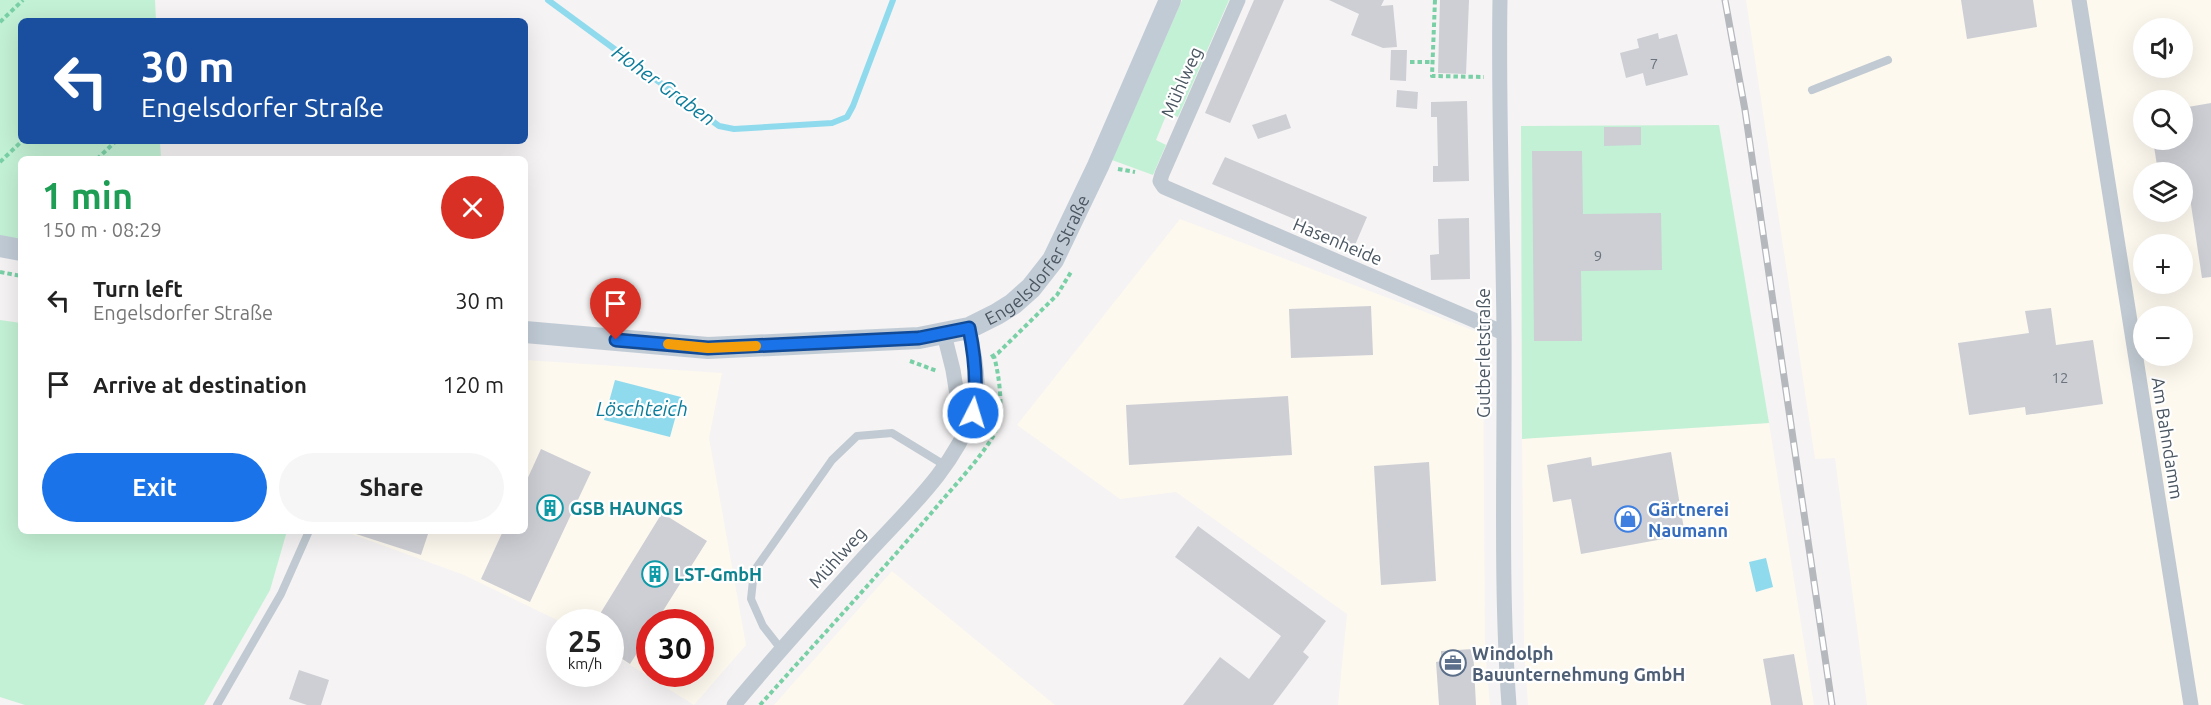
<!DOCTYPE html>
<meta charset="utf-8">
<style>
body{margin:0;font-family:Ubuntu,sans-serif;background:#f6f6f6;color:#222;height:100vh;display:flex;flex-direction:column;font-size:22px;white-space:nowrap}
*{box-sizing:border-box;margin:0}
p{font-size:20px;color:#767676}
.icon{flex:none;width:33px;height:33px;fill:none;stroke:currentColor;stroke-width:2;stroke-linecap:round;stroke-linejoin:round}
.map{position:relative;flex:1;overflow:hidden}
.details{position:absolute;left:18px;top:156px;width:510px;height:378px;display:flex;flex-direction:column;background:#fff;border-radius:9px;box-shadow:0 6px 24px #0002}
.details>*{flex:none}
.hud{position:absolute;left:18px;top:18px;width:510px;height:126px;border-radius:9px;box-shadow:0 6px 24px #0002;background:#1a4fa0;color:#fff;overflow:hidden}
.controls{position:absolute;left:2133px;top:18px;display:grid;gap:12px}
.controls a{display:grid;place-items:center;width:60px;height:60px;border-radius:50%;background:#fff;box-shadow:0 6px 24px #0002;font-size:30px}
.speed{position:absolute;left:546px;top:609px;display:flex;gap:12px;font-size:30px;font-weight:700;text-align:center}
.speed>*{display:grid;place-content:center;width:78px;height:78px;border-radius:50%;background:#fff;box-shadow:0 6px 24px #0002;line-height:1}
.speed small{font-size:15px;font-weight:400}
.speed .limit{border:9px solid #d22;background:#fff;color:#111}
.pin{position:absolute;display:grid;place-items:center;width:51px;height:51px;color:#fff;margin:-62px -26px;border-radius:50% 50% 50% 0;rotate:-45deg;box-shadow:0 0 6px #0007}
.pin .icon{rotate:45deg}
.me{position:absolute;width:66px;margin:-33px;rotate:5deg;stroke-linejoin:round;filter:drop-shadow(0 0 4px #0008)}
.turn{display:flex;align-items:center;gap:21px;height:126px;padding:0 24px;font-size:27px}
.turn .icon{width:78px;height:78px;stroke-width:2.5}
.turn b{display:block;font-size:42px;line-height:51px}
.round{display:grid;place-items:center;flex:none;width:63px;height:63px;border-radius:32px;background:#f6f6f6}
.summary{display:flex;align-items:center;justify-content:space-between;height:102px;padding:0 24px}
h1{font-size:36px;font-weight:700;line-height:45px;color:#1e9e55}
.primary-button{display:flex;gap:12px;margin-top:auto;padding:12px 24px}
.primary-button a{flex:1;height:69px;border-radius:36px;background:#1a73e8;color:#fff;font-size:24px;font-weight:700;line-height:69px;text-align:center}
.primary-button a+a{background:#f6f6f6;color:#222}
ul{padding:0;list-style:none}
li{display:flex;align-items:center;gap:18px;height:84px;padding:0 24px}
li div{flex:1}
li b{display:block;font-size:22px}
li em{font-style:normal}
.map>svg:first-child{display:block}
.commercial{fill:#fdf9ef;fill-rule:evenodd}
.green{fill:#c3f1d5}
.water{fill:#90daee}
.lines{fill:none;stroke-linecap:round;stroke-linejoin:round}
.stream{stroke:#90daee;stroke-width:6}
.building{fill:#cdcfd5}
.path{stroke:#7ad0a6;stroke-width:4;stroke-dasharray:4.5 3;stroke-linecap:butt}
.service{stroke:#c1cad2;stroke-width:8}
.minor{stroke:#c1cad2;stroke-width:15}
.secondary{stroke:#c1cbd6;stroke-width:22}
.rail-casing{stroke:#b5b8bd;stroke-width:7}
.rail{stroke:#fff;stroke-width:4.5;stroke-dasharray:14;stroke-linecap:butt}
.route-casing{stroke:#114b97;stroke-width:15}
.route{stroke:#1a73e8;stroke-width:10}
.slow{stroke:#f59e0b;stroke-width:10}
.labels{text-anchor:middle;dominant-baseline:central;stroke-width:4.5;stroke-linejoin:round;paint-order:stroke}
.number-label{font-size:15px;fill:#6b747e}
.street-label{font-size:18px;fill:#4a5661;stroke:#fff}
.culture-label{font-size:18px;font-weight:bold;fill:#0d838f;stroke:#fff;text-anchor:start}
.shop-label{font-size:18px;font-weight:bold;fill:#366cbe;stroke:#fff;text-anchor:start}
.service-label{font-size:18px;font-weight:bold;fill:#4e5e75;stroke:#fff;text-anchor:start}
.water-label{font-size:20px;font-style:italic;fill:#0c7c9b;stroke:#fff}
</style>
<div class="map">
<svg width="2211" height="705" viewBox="0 0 2211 705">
<rect width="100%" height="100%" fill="#f5f3f3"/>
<!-- commercial -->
<path class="commercial" d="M1746 0H2211V705H1867L1835 458 1815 459ZM2144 28H2182V68H2144ZM2144 100H2182V140H2144ZM2144 172H2182V212H2144ZM2144 244H2182V284H2144ZM2144 316H2182V356H2144Z
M1180 219 1483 334 1485 650 1490 705H1338L1347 614 1176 492 1120 499 1017 425Z
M525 360 722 373 709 438 746 645 694 705 611 653 610 622H561L464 575 343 531H525ZM650 622H700V674H650Z
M1769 423 1814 705H1528L1524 650 1522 439Z
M892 571 1055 705H774Z"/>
<!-- green -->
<path class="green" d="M0 0H155L156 21H21V141H160L161 159H21V240L0 236Z
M1182 0H1229L1178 117 1167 113 1156 140 1166 145 1153 175 1112 160Z
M1719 125 1769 423 1522 439 1521 126Z
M0 320 21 323V531H287L270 590 204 705H25L0 697Z"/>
<!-- water -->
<path class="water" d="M615 380 681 397 670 437 604 420Z
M1766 558 1773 587 1756 592 1749 562Z"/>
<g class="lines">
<!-- stream -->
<path class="stream" d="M548 0 719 126 734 129 832 123 847 117 853 106 893 0"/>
</g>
<!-- building -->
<path class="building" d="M1254 0H1284L1230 123 1205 113Z
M1329 0H1384L1381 6 1393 5 1397 47 1383 48 1351 35 1359 14Z
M1440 0H1469L1466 74 1438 73Z
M1961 0H2033L2037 27 1967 39Z
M1658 33 1659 39 1677 34 1688 75 1646 86 1643 73 1626 78 1620 53 1639 48 1637 39Z
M1391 50H1407L1406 81 1390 80Z
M1397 90 1418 92 1417 109 1396 107Z
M1467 101 1469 181 1433 182V166H1438L1437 117H1431V102Z
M2211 103V277L2202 278 2187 178 2182 179V172H2158L2153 140H2182V108Z
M1286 114 1291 128 1258 139 1252 125Z
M1604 127H1641V145L1604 146Z
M1532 151H1582L1583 214 1661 213 1662 270 1581 271 1582 341H1534Z
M1225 157 1367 217 1355 245 1212 184Z
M1469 218 1470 279 1431 280 1430 255 1439 254 1438 219Z
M1371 306 1373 355 1291 358 1289 309Z
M2051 308 2056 345 2093 340 2103 404 2026 415 2025 407 1969 415 1958 343 2029 333 2025 311Z
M1288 396 1292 455 1129 465 1126 405Z
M541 449 591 472 530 602 481 579 503 531H525V484Z
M1671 452 1685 535 1581 554 1571 499 1553 502 1547 465 1591 457 1592 466Z
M1429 462 1436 581 1381 585 1374 466Z
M662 513 707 541 656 622H650V633L630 664 610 651V622H595Z
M1198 526 1326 621 1303 652 1309 657 1273 705H1183L1220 657 1249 679 1281 636 1175 557Z
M356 531H429L421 555 356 534Z
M1473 649 1476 705H1439L1436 662 1441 661V651Z
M1794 654 1803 705H1771L1763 659Z
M299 670 329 680 321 705H307L289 699Z"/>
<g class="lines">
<!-- path -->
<path class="path" d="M1435 0 1432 76 1484 77
M0 22 23 0
M1410 62H1433
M97 159 116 141
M0 162 22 141
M1118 169 1135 172
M0 272 21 276
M991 357 998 353 1057 295 1071 272
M910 361 937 371
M760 705C820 638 881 572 939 504 955 485 989 449 997 428 1004 409 999 375 994 356"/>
<!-- service -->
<path class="service" d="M1812 90 1888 60
M781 649 763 626 751 599 754 571 832 460 857 436 892 433 946 466
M217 705 281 594 309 531"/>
<!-- minor -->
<path class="minor" d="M1238 0 1162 174 1160 181 1164 187 1504 333
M1500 0C1498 111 1503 221 1504 332 1505 457 1500 581 1509 705
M2079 0 2191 705
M944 334 953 370 963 432
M734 705C777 653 822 604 867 554 906 511 953 470 973 413 982 389 974 353 969 328"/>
<!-- secondary -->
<g class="secondary">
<path d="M0 246 21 250"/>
<path id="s1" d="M525 332 708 348 919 338 969 328 997 314 1013 304 1031 288 1053 260 1098 166 1170 0"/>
</g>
<!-- rail casing -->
<g class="rail-casing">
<path id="rail" d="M1725 0 1745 110 1832 705"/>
</g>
<!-- rail -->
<use href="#rail" class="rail"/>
</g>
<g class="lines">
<!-- route casing -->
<g class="route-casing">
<path id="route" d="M616 340 708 348 919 338 969 328C975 357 978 384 973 413"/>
</g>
<!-- route -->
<use href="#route" class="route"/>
<!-- slow -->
<path class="slow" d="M668 344 708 348 756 346"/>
</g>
<!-- icons -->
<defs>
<g id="building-ring" transform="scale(1.35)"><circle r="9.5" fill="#fff" stroke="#0f9aa8" stroke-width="1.5"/><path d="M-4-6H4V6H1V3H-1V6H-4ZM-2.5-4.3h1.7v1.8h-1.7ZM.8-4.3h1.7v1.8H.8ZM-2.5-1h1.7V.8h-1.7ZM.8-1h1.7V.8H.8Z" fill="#0f9aa8"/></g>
<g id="shop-ring" transform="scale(1.35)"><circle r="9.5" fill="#fff" stroke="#3f7fe0" stroke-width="1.5"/><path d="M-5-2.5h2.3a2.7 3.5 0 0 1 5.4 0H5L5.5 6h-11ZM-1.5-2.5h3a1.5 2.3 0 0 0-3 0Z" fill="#3f7fe0"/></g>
<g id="office-ring" transform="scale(1.35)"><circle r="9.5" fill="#fff" stroke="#5c6f8a" stroke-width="1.5"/><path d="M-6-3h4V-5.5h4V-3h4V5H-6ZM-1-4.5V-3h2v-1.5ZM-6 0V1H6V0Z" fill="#5c6f8a"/></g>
</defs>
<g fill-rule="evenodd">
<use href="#building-ring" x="550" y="508"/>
<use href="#shop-ring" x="1628" y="519"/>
<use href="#building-ring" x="655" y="574"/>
<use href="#office-ring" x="1453" y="663"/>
</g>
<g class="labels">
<!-- number labels -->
<g class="number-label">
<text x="1654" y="63">7</text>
<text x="1598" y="255">9</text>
<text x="2060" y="377">12</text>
</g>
<!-- street labels -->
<g class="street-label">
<text transform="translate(1181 82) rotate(-66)">Mühlweg</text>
<text transform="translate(1338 241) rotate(23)">Hasenheide</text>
<text stroke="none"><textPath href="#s1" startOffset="546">Engelsdorfer Straße</textPath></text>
<text transform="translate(1483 353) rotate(-90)">Gutberletstraße</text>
<text transform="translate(2168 438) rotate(81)">Am Bahndamm</text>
<text transform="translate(837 557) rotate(-48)">Mühlweg</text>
</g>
<!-- culture labels -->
<g class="culture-label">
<text x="570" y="508">GSB HAUNGS</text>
<text x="674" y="574">LST-GmbH</text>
</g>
<!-- shop labels -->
<g class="shop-label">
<text x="1648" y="509">Gärtnerei<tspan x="1648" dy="21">Naumann</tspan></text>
</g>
<!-- service labels -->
<g class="service-label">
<text x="1472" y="653">Windolph<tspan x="1472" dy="21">Bauunternehmung GmbH</tspan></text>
</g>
<!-- water labels -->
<g class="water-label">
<text transform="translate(664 85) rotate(36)">Hoher Graben</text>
<text x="642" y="408">Löschteich</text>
</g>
</g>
</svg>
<div class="controls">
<a><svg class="icon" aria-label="sound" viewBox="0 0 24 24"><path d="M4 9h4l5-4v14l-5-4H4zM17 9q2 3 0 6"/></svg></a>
<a><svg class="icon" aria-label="search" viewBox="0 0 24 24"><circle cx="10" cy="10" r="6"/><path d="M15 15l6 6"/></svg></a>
<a><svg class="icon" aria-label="layers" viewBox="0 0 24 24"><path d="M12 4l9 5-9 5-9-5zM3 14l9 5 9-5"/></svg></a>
<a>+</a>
<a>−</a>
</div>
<div class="speed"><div>25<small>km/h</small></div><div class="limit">30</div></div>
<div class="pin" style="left:616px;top:340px;background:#d93025"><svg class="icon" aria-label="arrive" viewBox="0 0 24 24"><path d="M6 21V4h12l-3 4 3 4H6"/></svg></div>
<svg class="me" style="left:973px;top:413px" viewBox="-20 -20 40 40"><circle r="17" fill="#1a73e8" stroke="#fff" stroke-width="3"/><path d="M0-11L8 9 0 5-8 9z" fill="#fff"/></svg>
<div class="hud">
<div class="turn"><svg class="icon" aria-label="left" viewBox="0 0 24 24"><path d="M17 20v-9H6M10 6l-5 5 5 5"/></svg><div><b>30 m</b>Engelsdorfer Straße</div></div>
</div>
<section class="details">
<div class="summary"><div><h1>1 min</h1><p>150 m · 08:29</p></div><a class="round" style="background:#d93025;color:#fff"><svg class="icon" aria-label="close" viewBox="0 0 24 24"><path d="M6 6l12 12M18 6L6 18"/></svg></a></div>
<ul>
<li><svg class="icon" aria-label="left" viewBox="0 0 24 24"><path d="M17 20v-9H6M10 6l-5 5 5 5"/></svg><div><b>Turn left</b><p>Engelsdorfer Straße</p></div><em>30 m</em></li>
<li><svg class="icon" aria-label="arrive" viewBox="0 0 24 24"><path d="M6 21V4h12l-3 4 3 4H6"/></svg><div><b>Arrive at destination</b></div><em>120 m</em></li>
</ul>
<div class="primary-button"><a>Exit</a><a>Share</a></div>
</section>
</div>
